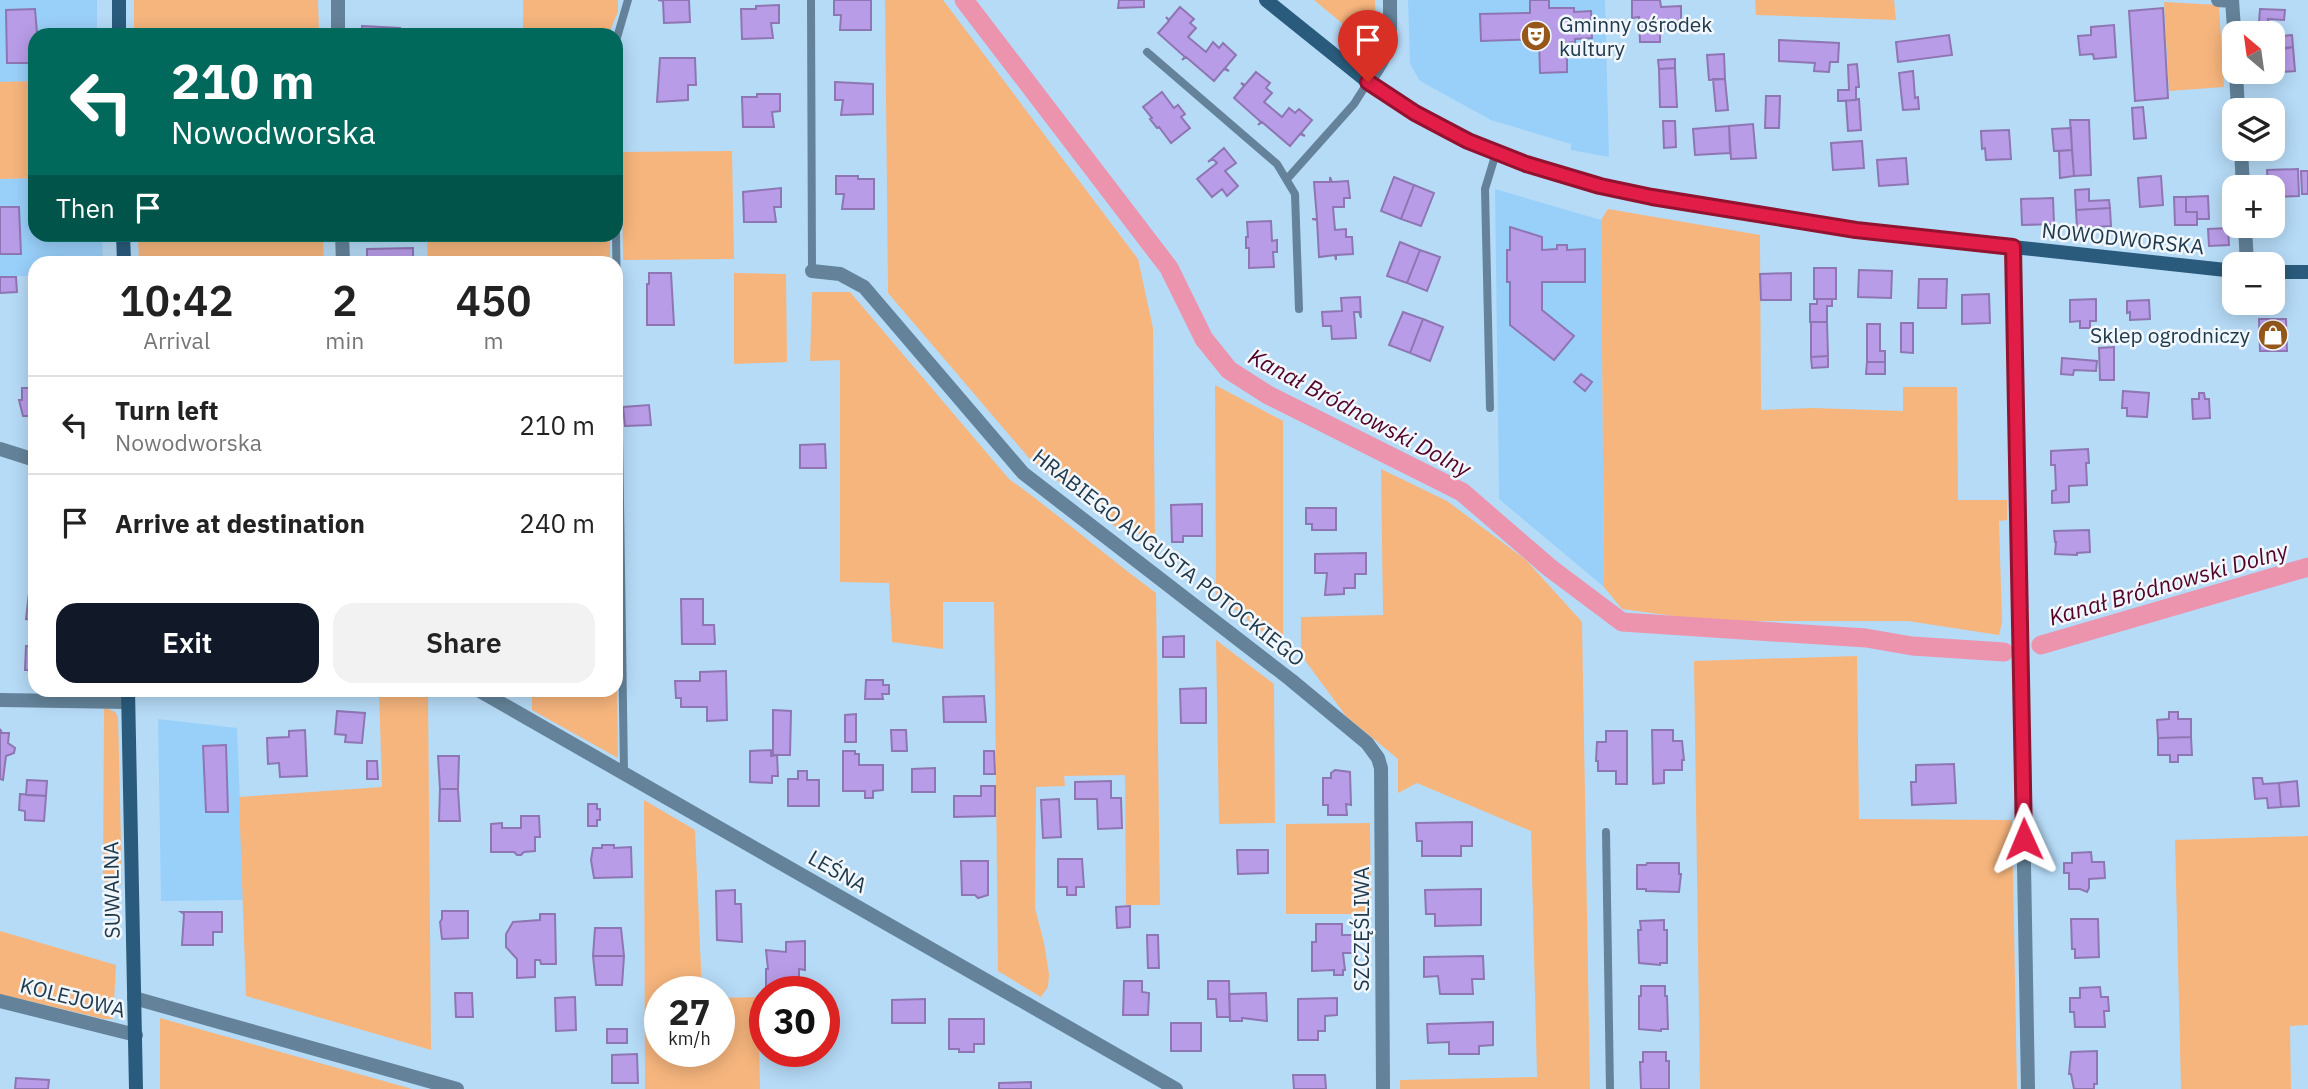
<!DOCTYPE html>
<meta charset="utf-8">
<style>
body{margin:0;font-family:"IBM Plex Sans",sans-serif;background:#f2f2f2;color:#222;height:100vh;display:flex;flex-direction:column;font-size:26px;white-space:nowrap}
*{box-sizing:border-box;margin:0}
p{font-size:23px;color:#767676}
.icon{flex:none;width:38px;height:38px;fill:none;stroke:currentColor;stroke-width:2;stroke-linecap:round;stroke-linejoin:round}
.map{position:relative;flex:1;overflow:hidden}
.sheet{position:absolute;left:28px;top:256px;width:595px;height:441px;display:flex;flex-direction:column;background:#fff;border-radius:21px;box-shadow:0 4px 18px #0003}
.sheet>*{flex:none}
.banner{position:absolute;left:28px;top:28px;width:595px;height:214px;border-radius:21px;box-shadow:0 4px 18px #0003;background:#00695c;color:#fff;overflow:hidden}
.needle{width:46px;rotate:331deg}
.fabs{position:absolute;left:2222px;top:21px;display:grid;gap:14px}
.fabs a{display:grid;place-items:center;width:63px;height:63px;border-radius:14px;background:#fff;box-shadow:0 4px 18px #0003;font-size:35px}
.speed{position:absolute;left:644px;top:976px;display:flex;gap:14px;font-size:35px;font-weight:700;text-align:center}
.speed>*{display:grid;place-content:center;width:91px;height:91px;border-radius:50%;background:#fff;box-shadow:0 4px 18px #0003;line-height:1}
.speed small{font-size:18px;font-weight:400}
.speed .limit{border:10px solid #d22;background:#fff;color:#111}
.pin{position:absolute;display:grid;place-items:center;width:60px;height:60px;color:#fff;margin:-72px -30px;border-radius:50% 50% 50% 0;rotate:-45deg;box-shadow:0 0 7px #0007}
.pin .icon{rotate:45deg}
.me{position:absolute;width:77px;margin:-38px;rotate:359deg;stroke-linejoin:round;filter:drop-shadow(0 0 5px #0008)}
.turn{display:flex;align-items:center;gap:24px;height:147px;padding:0 28px;font-size:32px}
.turn .icon{width:91px;height:91px;stroke-width:2.5}
.turn b{display:block;font-size:49px;line-height:60px}
.then{display:flex;align-items:center;height:66px;padding:0 28px;background:#0003;gap:14px;font-size:26px}
.eta{display:flex;justify-content:space-evenly;align-items:center;height:119px;text-align:center}
.eta b{font-size:42px;font-weight:600;line-height:49px}
.button{display:flex;gap:14px;margin-top:auto;padding:14px 28px}
.button a{flex:1;height:80px;border-radius:21px;background:#111827;color:#fff;font-size:28px;font-weight:600;line-height:80px;text-align:center}
.button a+a{background:#f2f2f2;color:#222}
ul{padding:0;list-style:none}
li{display:flex;align-items:center;gap:21px;height:98px;padding:0 28px;border-top:2px solid #e0e0e0}
li div{flex:1}
li b{display:block;font-size:26px}
li em{font-style:normal}
.map>svg:first-child{display:block}
.built{fill:#99d0fa}
.green{fill:#f6b57d}
.lines{fill:none;stroke-linecap:round;stroke-linejoin:round}
.canal{stroke:#ec93ad;stroke-width:19}
.building{fill:#b99ce8;stroke:#8e76b2;stroke-width:2}
.lane{stroke:#64839a;stroke-width:8}
.street{stroke:#64839a;stroke-width:14}
.secondary{stroke:#2a5b7c;stroke-width:14}
.route-casing{stroke:#92132f;stroke-width:18}
.route{stroke:#e11d48;stroke-width:12}
.labels{text-anchor:middle;dominant-baseline:central;stroke-width:5;stroke-linejoin:round;paint-order:stroke}
.poi-label{font-size:21px;fill:#203a4c;stroke:#f1f7fc;text-anchor:start}
.street-label{font-size:21px;fill:#203a4c;stroke:#f1f7fc}
.water-label{font-size:23px;font-style:italic;fill:#530327;stroke:#f1f7fc}
</style>
<div class="map">
<svg width="2308" height="1089" viewBox="0 0 2308 1089">
<rect width="100%" height="100%" fill="#b6dbf7"/>
<!-- built -->
<path class="built" d="M0 0H97V35H35V81L0 82Z
M1408 0H1605L1609 157 1571 150V144L1491 120 1420 81 1410 64Z
M35 178V234L102 235 103 262H35V276H0V179Z
M1495 189 1601 220 1604 587 1499 499Z
M158 719 237 728 244 900 161 901Z"/>
<!-- green -->
<path class="green" d="M134 0H318L319 35H134Z
M523 0H618V12L608 35H523Z
M885 0H943L1138 259 1153 328 1155 544 1123 524 1121 531 1029 458 888 293Z
M1314 0H1375L1376 30 1360 38Z
M1755 0H1894L1896 20 1756 15Z
M2164 2 2219 5 2224 87 2169 91Z
M35 81V178L0 179V82Z
M732 151 734 259 623 260 622 152Z
M1608 209 1760 235 1761 410 1813 408 1903 411V387H1957L1958 500H2007V520L1999 521 2002 622 1999 635 1908 621H1710L1622 609 1604 587 1601 220Z
M138 235H323L324 262H139Z
M427 235H610V262H428Z
M734 273 786 274 787 362 734 364Z
M812 292H850L1009 479C1059 515 1106 556 1156 593L1160 905H1126L1125 775 1064 776 1065 786 1036 787 1035 908 1044 943 1049 974 1048 987 1041 997 998 971 994 602H943V649L892 642 889 583 840 582V360L810 361Z
M1215 385 1283 421V648L1216 594Z
M1381 469 1447 501 1526 560 1582 622 1590 1089H1400V1080L1537 1077 1531 831 1417 783 1398 793V759L1346 716 1301 655V617L1383 615Z
M616 613 618 758 532 710V690H616Z
M1216 640 1274 684 1275 823 1219 824Z
M1857 656 1859 819 2012 820 2017 1089H1700L1694 661Z
M379 690H428L431 1050 246 996 239 797 382 787Z
M104 707 115 712 118 717 122 885H110L103 880Z
M644 800 695 830 702 992H660V1052H719V998L758 997 760 1089H645Z
M1370 823 1371 914H1286V824Z
M2308 836V1025L2290 1026 2291 1089H2181L2175 840Z
M0 931 116 965 113 1019H104L0 994Z
M160 1018 412 1089H160Z"/>
<g class="lines">
<!-- canal -->
<path class="canal" d="M964 0 1169 268 1204 339 1229 370 1268 395 1462 492 1550 568 1622 622 1866 638 1912 646 2004 652
M2041 645 2308 567"/>
</g>
<!-- building -->
<path class="building" d="M658 0H689L690 22 664 23 663 1Z
M834 0H871V30H840L841 15H834Z
M1119 0H1144V7L1118 8Z
M1530 0H1549V8H1574V12L1591 11 1592 38 1575 39V42L1567 43V72L1540 73 1539 39 1481 41 1480 14 1530 13Z
M1632 0H1660L1661 7 1681 6V24L1667 25 1668 29H1660V42H1640L1639 17 1632 18Z
M779 5V23H771L773 38 742 39 741 9H756V6Z
M1180 7 1194 19 1190 23 1196 28 1188 37 1206 52 1213 42 1219 48 1223 43 1236 55 1225 68 1229 71 1224 69 1214 81 1186 57 1182 60 1185 57 1158 33 1169 21 1166 17 1169 20Z
M2163 8 2168 98 2135 101 2129 11Z
M35 9 37 33 35 35V63H7L6 10Z
M2260 9 2285 10 2284 20 2268 19V23L2259 22Z
M2114 25 2116 57 2094 59 2093 54 2080 55 2078 36 2091 35V27Z
M362 26 400 28V35H362Z
M1949 35 1952 55 1898 62 1896 42Z
M2292 35 2293 47 2283 49 2282 36Z
M1779 40 1839 43 1838 62H1830L1829 72 1814 71 1815 63 1779 61Z
M2293 47 2295 71 2270 73 2273 72V49Z
M1724 54 1725 79 1709 80 1707 55Z
M660 58H695L696 85H688V100L657 102Z
M1675 59V68L1659 69 1658 60Z
M1857 64 1859 87H1856V100L1838 101V90H1849L1848 65Z
M1675 68 1677 107H1660L1659 69Z
M1913 71 1915 98 1918 97 1919 109 1903 110 1899 73Z
M1256 72 1270 83 1266 88 1272 93 1264 102 1282 117 1289 108 1295 113 1299 109 1312 120 1301 133 1305 136 1300 134 1290 146 1262 122 1258 125 1261 122 1234 98 1244 86 1241 83 1245 85Z
M1713 79H1725L1728 110 1716 111Z
M835 82 873 84V114L841 115 843 100H835Z
M1162 92 1174 108 1178 105 1185 114 1181 117 1190 128 1171 143 1159 127 1157 128 1150 119 1152 118 1143 107Z
M757 94H780V111L772 112 774 127H743L742 97H757Z
M1766 96H1780L1779 128H1765Z
M1859 99 1861 130 1848 131 1846 101Z
M2143 107 2146 138 2134 139 2132 108Z
M2070 120H2089L2091 175 2074 176Z
M1663 121H1675L1676 147 1664 148Z
M1753 124 1756 158 1731 159 1729 126Z
M1729 126 1730 153 1695 155 1693 129Z
M2071 128 2072 150 2054 151 2052 129Z
M2009 130 2011 159 1986 160 1985 148 1982 149 1981 131Z
M1862 141 1864 168 1833 170 1831 143Z
M1224 148 1236 163 1225 171 1238 186 1227 196 1222 189 1212 197 1197 179 1217 163 1213 159 1208 162Z
M2072 150 2074 176 2060 178 2059 151Z
M1906 158 1908 184 1879 186 1877 160Z
M2298 169 2299 196 2273 197V187H2268L2267 170Z
M2301 171H2308V194H2302Z
M836 176H858V179H874V209H842L844 194H836Z
M2161 176 2163 205 2140 207 2138 178Z
M1330 177 1332 182 1348 181 1350 198H1344V207H1333L1335 230 1346 229V237H1352L1353 254 1336 255V260L1335 255 1319 257 1317 220 1312 219H1317L1314 182H1330Z
M1394 177 1414 185 1401 219 1381 211Z
M1414 185 1434 193 1421 226 1401 219Z
M781 188V207H774L776 222H744L743 192Z
M2089 189V201L2109 200 2110 208 2076 210 2075 190Z
M2208 196 2209 219H2197V212H2186V197Z
M2174 197H2186V212H2197V225H2175Z
M2053 198 2054 224 2022 225 2021 199Z
M0 207H19L21 254H0Z
M2110 208 2111 226 2077 228 2076 210Z
M1271 221 1272 241 1277 240V252H1273L1274 267 1249 268V248H1246V237H1248L1247 222Z
M1510 227 1542 237V250L1557 249V245H1567V250L1585 249V282H1542V310L1574 336 1554 360 1510 325V282H1507V250H1510Z
M2228 228 2229 245 2209 246 2208 229Z
M1400 242 1420 250 1407 283 1387 276Z
M413 248V262H367V249Z
M1420 250 1440 257 1427 291 1407 283Z
M1814 268H1836V299H1814Z
M1859 270 1892 271 1891 298 1858 297Z
M649 273H671L674 325H647V284H649Z
M1791 273V300H1761L1760 274Z
M0 277H16L17 292 0 293Z
M1919 279H1947L1946 308H1918Z
M1989 294 1990 323 1962 324V295Z
M1360 297 1361 318 1359 312H1354L1356 338 1332 339 1331 326H1323L1322 312 1342 311 1341 298Z
M1817 299H1832V306H1827V322H1810V304H1817Z
M2096 299V321H2090V328H2080V321L2070 322V300Z
M2149 300 2150 319 2130 320V312L2127 313V301Z
M1403 312 1423 319 1410 353 1389 345Z
M1423 319 1443 327 1430 361 1410 353Z
M2259 319H2286L2287 351H2260Z
M1811 322H1827L1828 356 1811 357Z
M1901 323H1913V353L1901 352Z
M1867 324H1880V351H1885V362H1867Z
M2114 347V380H2100L2099 348Z
M1828 356V367L1812 368 1811 357Z
M2062 358 2097 361 2096 371 2074 370 2073 375 2061 374Z
M1867 362H1885V374H1866Z
M1581 374 1592 382 1585 391 1574 382Z
M22 388H35V416H23L19 400H22Z
M2123 391 2149 393 2147 417 2127 416V408H2122Z
M2199 393H2204L2205 399H2209L2210 418 2193 419 2192 399H2199Z
M649 405 651 425 625 426 623 407Z
M825 444 826 468H800V445Z
M2088 449 2089 463H2086L2087 485 2069 486V502L2052 503V491L2056 490 2055 465H2051V451Z
M1202 504V536H1183V542H1172L1171 505Z
M1306 508H1336V530H1312V524H1306Z
M2089 530 2090 552 2077 553V555L2055 554 2056 542H2055L2054 531Z
M1366 553V574H1355V588H1344V594L1325 595 1327 573H1315V554Z
M32 567H35V620L26 619Z
M681 599H703V625H714L715 644H682Z
M1184 636V657H1163V637Z
M26 646H35V683L30 682V670H25Z
M726 671 727 720 707 721V707H681V698H676L675 681H700V672Z
M866 680H883V685H889V694H882L883 699H865Z
M1206 688V723H1181L1180 689Z
M984 696 986 722H944L943 697Z
M773 710 791 711 790 755H773Z
M337 711 365 713 362 743 345 742 346 735 335 734Z
M2169 712H2178V719H2191V737L2158 738 2157 720 2169 719Z
M856 714V742H845V715Z
M0 729 2 733H9L8 743 15 748 14 753 6 756 3 780 0 779Z
M305 730 307 776 280 777 279 763 268 764 267 738 289 737V731Z
M891 730H906L907 751H892Z
M1652 730H1673V741H1682L1684 760H1682V770H1664V783L1653 784Z
M1606 731H1627V784H1616V771H1598V761H1596L1597 742H1606Z
M2191 737 2192 755H2178V762H2170V755H2158V738Z
M226 745 228 812H206L203 746Z
M771 750V756L777 755 778 776H772V783L750 782V751Z
M843 751H855V754H859V765H883V790L873 791V798H865V791H843Z
M984 751H994L995 774H984Z
M438 756H459L458 789H440Z
M367 761H377L378 779H367Z
M1954 764 1956 803 1912 805 1911 782H1916V765Z
M935 768V792H912V769Z
M1335 770 1350 772 1351 805 1346 804 1347 815H1328V805H1323V778H1331V773Z
M798 771H807V780H819V806H788V779H798Z
M2253 778H2262L2263 784 2279 783 2281 807 2268 808 2267 798 2255 799Z
M27 780 47 781 46 796 26 795Z
M1111 781V798H1121L1122 828 1098 829 1097 799H1075V782Z
M2297 781 2299 806 2281 807 2279 783Z
M981 786H995V816L954 817V796H981Z
M440 789H458L460 821H439Z
M20 794 46 796 44 821 25 820V811L19 810Z
M1059 799 1061 837 1043 838 1041 800Z
M588 804H597V809H600V820H597V826H588Z
M521 816H539L540 837H535V851L524 852 521 855H517L514 852H491V824L502 823V828H521Z
M1472 822V846H1461V856H1422V841H1417L1416 823Z
M602 845H614V848L631 847 632 877 594 878 591 860 593 848H602Z
M1237 850H1268V873L1238 874Z
M2091 852 2092 862H2104L2105 878 2089 879V888L2087 892 2080 889H2069V873H2064V863H2072V853Z
M1058 859H1082L1084 887H1076V895H1067V887H1058Z
M961 861H988V895L978 898 975 895H962Z
M1647 863H1679V874H1681L1679 892 1646 891V889H1637V865H1646Z
M1481 889V925L1435 926V914H1426L1425 890Z
M735 890V904H741L742 942 717 940 716 891Z
M1130 906V927L1117 928 1116 907Z
M442 911H468V938L442 939 440 922 442 919Z
M181 912H222V932H213V945H182L184 914Z
M540 914H555L556 964H541L540 960H535V977L517 978V959L506 947V934L513 922 540 920Z
M2071 919H2098L2099 957 2075 958V949H2072Z
M1664 920V930H1667V963H1660V965L1639 963 1638 930H1641L1640 921Z
M1316 924H1342V935H1354V953H1343L1345 970H1343V975H1334V970L1312 971V942H1316Z
M595 928H621L624 956H593Z
M1147 935H1158L1159 968H1148Z
M805 941V970L799 969V983H779V987H766V969H768L766 950 786 952V942Z
M593 956H624L622 985H596Z
M1483 956 1484 979H1472L1473 994H1440L1438 976 1424 977V957Z
M1124 981H1142V992L1149 993 1148 1015H1123Z
M1208 981H1229L1230 1017H1217L1216 999H1208Z
M1641 986H1665V996H1667L1668 1029H1661V1031L1639 1029V996H1641Z
M2100 987 2101 997H2108L2109 1011H2104L2105 1027H2075L2074 1012H2070V998H2080V988Z
M455 993H472L473 1017H456Z
M1266 993 1267 1021 1242 1018V1021H1230L1229 994Z
M575 997 576 1030 556 1031 555 998Z
M1337 998V1015L1325 1016V1031H1318V1040H1298V999Z
M925 999V1023H892V1000Z
M949 1019H984V1044H974V1052H959V1049H949Z
M1493 1022V1045L1479 1046V1054H1449V1042L1428 1043 1427 1024Z
M1171 1023H1201V1051H1171Z
M607 1029H627V1043H607Z
M2097 1051V1084H2094V1089H2074L2071 1074H2069L2071 1052Z
M1643 1052H1666V1061H1669V1089H1641L1640 1062H1643Z
M637 1054 638 1083H612V1055Z
M1293 1075H1325L1326 1089H1294Z
M16 1078 49 1080 48 1089H15Z
M1031 1082V1089H999V1083Z"/>
<g class="lines">
<!-- lane -->
<path class="lane" d="M811 0 812 271
M616 41 628 0
M1147 52 1277 164 1295 194 1299 309
M1287 179 1354 104 1368 82
M616 234 624 773
M1490 408 1485 189 1496 153
M1606 832 1610 1089"/>
<!-- street -->
<path class="street" d="M338 0V35
M2218 0 2232 1
M2232 0 2235 43
M2236 72 2238 110
M1368 82C1393 49 1390 40 1390 0
M2241 149 2243 187
M2245 226 2247 264
M342 234 343 262
M2013 247 2028 1089
M812 271 840 274 864 287 1023 473 1291 680 1367 743 1378 758 1381 768 1383 1089
M0 449 35 460
M478 690 1176 1089
M0 700 128 702
M134 998 457 1089
M0 1001 136 1035"/>
<!-- secondary -->
<path class="secondary" d="M119 0V35
M1266 0 1368 82 1415 113 1496 153 1600 186 1652 197 1856 230 2235 271
M123 234 124 262
M2273 272H2308
M128 690 136 1089"/>
</g>
<g class="lines">
<!-- route casing -->
<g class="route-casing">
<path id="route" d="M1368 82 1415 113 1468 141 1526 164 1600 186 1652 197 1856 230 2013 247 2024 839"/>
</g>
<!-- route -->
<use href="#route" class="route"/>
</g>
<!-- icons -->
<defs>
<g id="theatre-disc" transform="scale(1.575)"><circle r="9.5" fill="#95581a" stroke="#f1f7fc"/><path d="M-5-5.5Q0-4 5-5.5V0Q5 5 0 6Q-5 5-5 0ZM-3.3-2.5H-1v1.5H-3.3ZM1-2.5H3.3v1.5H1ZM-2.8 1Q0 5.5 2.8 1Z" fill="#fff"/></g>
<g id="shop-disc" transform="scale(1.575)"><circle r="9.5" fill="#95581a" stroke="#f1f7fc"/><path d="M-5-2.5h2.3a2.7 3.5 0 0 1 5.4 0H5L5.5 6h-11ZM-1.5-2.5h3a1.5 2.3 0 0 0-3 0Z" fill="#fff"/></g>
</defs>
<g fill-rule="evenodd">
<use href="#theatre-disc" x="1536" y="36"/>
<use href="#shop-disc" x="2273" y="335"/>
</g>
<g class="labels">
<!-- poi labels -->
<g class="poi-label">
<text x="1559" y="24">Gminny ośrodek<tspan x="1559" dy="24">kultury</tspan></text>
<text x="2250" y="335" text-anchor="end">Sklep ogrodniczy</text>
</g>
<!-- street labels -->
<g class="street-label">
<text transform="translate(2123 238) rotate(6)">NOWODWORSKA</text>
<text transform="translate(1169 557) rotate(38)">HRABIEGO AUGUSTA POTOCKIEGO</text>
<text transform="translate(838 871) rotate(30)">LEŚNA</text>
<text transform="translate(111 890) rotate(-91)">SUWALNA</text>
<text transform="translate(1361 929) rotate(-90)">SZCZĘŚLIWA</text>
<text transform="translate(73 997) rotate(14)">KOLEJOWA</text>
</g>
<!-- water labels -->
<g class="water-label">
<text transform="translate(1360 412) rotate(28)">Kanał Bródnowski Dolny</text>
<text transform="translate(2168 583) rotate(-16)">Kanał Bródnowski Dolny</text>
</g>
</g>
</svg>
<div class="fabs">
<a><svg class="needle" viewBox="-14 -14 28 28"><path d="M0-13l5 13h-10z" fill="#e53935"/><path d="M0 13l5-13h-10z" fill="#767676"/></svg></a>
<a><svg class="icon" aria-label="layers" viewBox="0 0 24 24"><path d="M12 4l9 5-9 5-9-5zM3 14l9 5 9-5"/></svg></a>
<a>+</a>
<a>−</a>
</div>
<div class="speed"><div>27<small>km/h</small></div><div class="limit">30</div></div>
<div class="pin" style="left:1368px;top:82px;background:#d93025"><svg class="icon" aria-label="arrive" viewBox="0 0 24 24"><path d="M6 21V4h12l-3 4 3 4H6"/></svg></div>
<svg class="me" style="left:2024px;top:839px" viewBox="-20 -20 40 40"><path d="M0-17L14 15 0 8-14 15z" fill="#e11d48" stroke="#fff" stroke-width="4"/></svg>
<div class="banner">
<div class="turn"><svg class="icon" aria-label="left" viewBox="0 0 24 24"><path d="M17 20v-9H6M10 6l-5 5 5 5"/></svg><div><b>210 m</b>Nowodworska</div></div>
<div class="then">Then<svg class="icon" aria-label="arrive" viewBox="0 0 24 24"><path d="M6 21V4h12l-3 4 3 4H6"/></svg></div>
</div>
<section class="sheet">
<div class="eta">
<div><b>10:42</b><p>Arrival</p></div>
<div><b>2</b><p>min</p></div>
<div><b>450</b><p>m</p></div>
</div>
<ul>
<li><svg class="icon" aria-label="left" viewBox="0 0 24 24"><path d="M17 20v-9H6M10 6l-5 5 5 5"/></svg><div><b>Turn left</b><p>Nowodworska</p></div><em>210 m</em></li>
<li><svg class="icon" aria-label="arrive" viewBox="0 0 24 24"><path d="M6 21V4h12l-3 4 3 4H6"/></svg><div><b>Arrive at destination</b></div><em>240 m</em></li>
</ul>
<div class="button"><a>Exit</a><a>Share</a></div>
</section>
</div>
